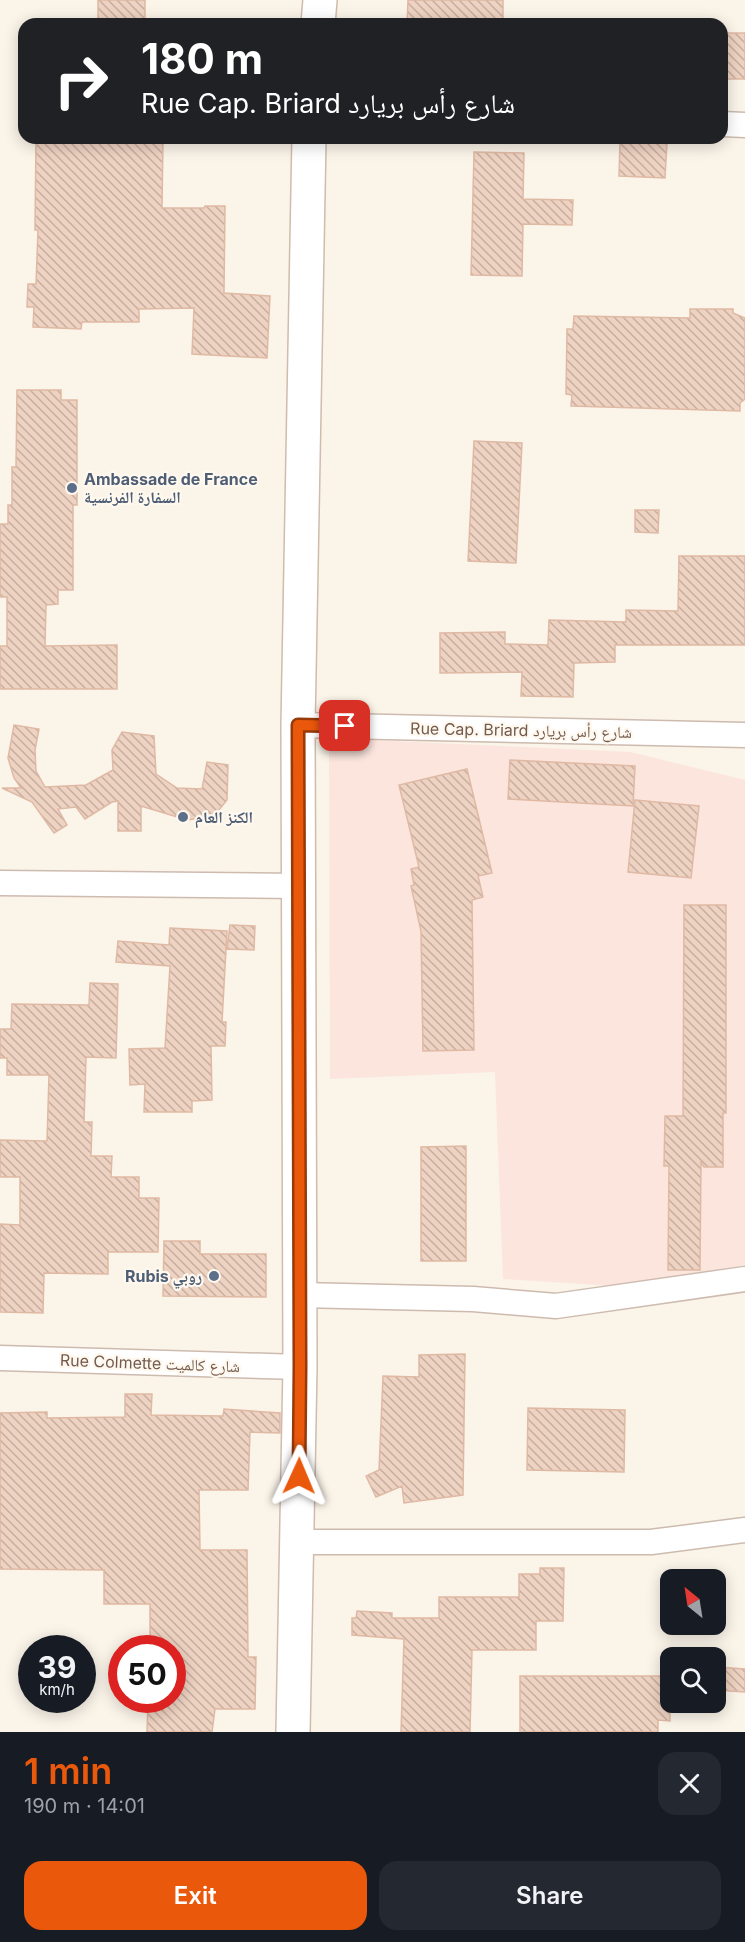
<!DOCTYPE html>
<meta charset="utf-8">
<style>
body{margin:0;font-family:Inter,"Noto Naskh Arabic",sans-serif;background:#242831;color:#f1f3f6;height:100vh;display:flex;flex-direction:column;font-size:22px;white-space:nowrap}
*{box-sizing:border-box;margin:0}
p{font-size:20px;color:#9ea1a6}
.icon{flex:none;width:33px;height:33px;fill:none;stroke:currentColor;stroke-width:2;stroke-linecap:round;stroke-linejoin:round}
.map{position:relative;height:1732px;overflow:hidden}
.panel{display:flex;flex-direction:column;background:#171b24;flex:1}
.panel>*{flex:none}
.top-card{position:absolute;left:18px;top:18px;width:710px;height:126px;border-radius:18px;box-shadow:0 3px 15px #0003;background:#202124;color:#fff;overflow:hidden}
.needle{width:39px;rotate:330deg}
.controls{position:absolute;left:660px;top:1569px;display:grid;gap:12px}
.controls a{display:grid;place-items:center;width:66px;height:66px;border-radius:12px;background:#171b24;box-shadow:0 3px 15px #0003;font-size:30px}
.speed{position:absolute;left:18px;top:1635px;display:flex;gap:12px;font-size:30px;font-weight:700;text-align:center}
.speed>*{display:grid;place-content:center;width:78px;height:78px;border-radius:50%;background:#171b24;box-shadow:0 3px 15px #0003;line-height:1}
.speed small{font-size:15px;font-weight:400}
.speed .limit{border:9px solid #d22;background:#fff;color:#111}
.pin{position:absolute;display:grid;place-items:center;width:51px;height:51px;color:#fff;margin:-26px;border-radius:12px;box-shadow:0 3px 9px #0006}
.me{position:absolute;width:66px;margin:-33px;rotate:1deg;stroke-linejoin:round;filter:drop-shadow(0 0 4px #0008)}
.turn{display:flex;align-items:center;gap:21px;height:126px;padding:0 24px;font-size:27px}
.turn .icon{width:78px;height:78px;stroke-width:2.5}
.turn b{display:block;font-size:42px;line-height:51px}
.round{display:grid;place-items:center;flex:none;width:63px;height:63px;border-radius:18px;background:#242831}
.overview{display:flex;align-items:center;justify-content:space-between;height:102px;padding:0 24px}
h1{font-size:36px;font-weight:600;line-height:45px;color:#ea580c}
.button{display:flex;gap:12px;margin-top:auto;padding:12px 24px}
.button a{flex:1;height:69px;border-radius:18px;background:#ea580c;color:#fff;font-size:24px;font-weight:600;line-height:69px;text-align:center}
.button a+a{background:#242831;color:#f1f3f6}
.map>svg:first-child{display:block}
.commercial{fill:#fbe5dd}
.building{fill:url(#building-back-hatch);stroke:#e0b9a4;stroke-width:1.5}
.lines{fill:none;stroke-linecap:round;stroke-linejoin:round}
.minor-casing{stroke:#cdbbaf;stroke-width:27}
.secondary-casing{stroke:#cfbcad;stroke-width:36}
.minor{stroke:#fff;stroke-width:24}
.secondary{stroke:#fff;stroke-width:33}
.route-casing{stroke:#983908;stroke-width:15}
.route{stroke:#ea580c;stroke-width:10}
.service-dot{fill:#5c6f8a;stroke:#fef8ef;stroke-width:2}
.labels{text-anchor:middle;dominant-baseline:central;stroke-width:4.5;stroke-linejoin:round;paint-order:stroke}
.service-label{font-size:16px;font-weight:bold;fill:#4e5e75;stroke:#fef8ef;text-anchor:start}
.street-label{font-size:16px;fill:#745b4e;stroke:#fef8ef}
</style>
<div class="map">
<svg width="745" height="1732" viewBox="0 0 745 1732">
<defs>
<pattern id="building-back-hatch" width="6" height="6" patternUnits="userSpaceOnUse" patternTransform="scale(1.5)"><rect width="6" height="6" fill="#efd3c2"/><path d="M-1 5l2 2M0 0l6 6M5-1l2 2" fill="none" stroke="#c6aea0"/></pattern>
</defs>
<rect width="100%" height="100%" fill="#fbf4e9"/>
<!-- commercial -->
<path class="commercial" d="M329 738 630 752 745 780V1265L615 1286 503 1279 495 1072 330 1079Z"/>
<!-- building -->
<path class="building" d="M98 0H145V24H98Z
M408 0H503V24H407Z
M722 33H745V79H722Z
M36 138H163L162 208H204L205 206H225L224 293 270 296 267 358 192 354 194 308 139 309V322H82L81 329 33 327 34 307H27L28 284H36L38 230H35Z
M620 142 667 143 665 178 619 176Z
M474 152 524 153 523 199 573 200 572 225 523 224 522 276 471 275Z
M690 309H733V313L745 318V399L740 403V411L571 406 572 395 566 394 567 329H573L574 316 690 318Z
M17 390H61V400H77V505H73V590H58V604L46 605 45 646 117 645V689H0V646H7V597H0V524H8V505H12V467H16Z
M474 441 522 443 516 563 468 561Z
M635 510H659L658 533 635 532Z
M679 556H745V645H615V662L574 663 573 697 521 696 522 672 440 673V633L505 632V644L548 645 549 620 626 622V610L678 611Z
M14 725 39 729 35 750 36 771 45 787 86 785 113 770 112 750 122 732 154 736 156 774 177 788 202 789 207 762 228 765 227 800 214 816 187 820 141 806V831H118V801L112 802 85 819 76 807 58 809 67 825 54 833 32 802 2 788H21L14 778 8 758Z
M510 760 635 766 633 806 508 799Z
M467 769 492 873 478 876 483 897 472 900 474 1050 423 1051 421 931 411 886 414 885 411 869 419 867 399 785Z
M635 800 699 806 691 878 628 872Z
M684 905H726V1113H723V1167H704L701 1162 700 1270H668L669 1166H664L665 1116H683Z
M230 925 255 926 254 950 227 949Z
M170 928 227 931 222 1022H226L225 1046H211L212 1100 192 1101V1112H144L145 1084 130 1085 129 1049 165 1048 170 966 116 962 118 941 169 945Z
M90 983 118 984 116 1058 86 1057 84 1122H92L91 1156H112L111 1177H139V1198H159L158 1252H108V1274L44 1273 43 1313 0 1312V1224L20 1225V1177H0V1140L47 1141 49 1075H7V1058H0V1029H11L12 1004 89 1005Z
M466 1146V1261H421V1147Z
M164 1241H200V1254H266V1297L163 1296Z
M465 1354 463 1495 404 1503 402 1486 376 1497 366 1476 379 1470 383 1376 419 1377V1355Z
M125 1394H152L151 1415 223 1416 224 1409 280 1413V1433L250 1432 248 1490H199L200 1550H247L248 1657H256L255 1709H215L212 1732H147L148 1700H172V1648H150V1604H104V1570L0 1569V1413L47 1412V1418L125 1417Z
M528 1408 625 1410 624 1472 527 1470Z
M540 1568H564L563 1621H536V1650H472L470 1732H401L404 1639 352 1635V1618H356L357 1611 392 1613V1618H439V1597H519V1574H540Z
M716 1667 745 1669V1692L716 1690Z
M520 1676H670V1721L658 1720V1732H520Z"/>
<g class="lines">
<!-- minor casing -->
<g class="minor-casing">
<path id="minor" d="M722 124 745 125
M298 725 745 735
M0 883 298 886
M300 1295 473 1299 556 1306 745 1279
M0 1358 300 1367
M298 1542H651L745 1530"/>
</g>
<!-- secondary casing -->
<g class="secondary-casing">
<path id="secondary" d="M318 24 320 0
M293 1732 300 1367 298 725 309 138"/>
</g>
<!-- minor -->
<use href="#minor" class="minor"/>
<!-- secondary -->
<use href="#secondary" class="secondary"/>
</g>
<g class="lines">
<!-- route casing -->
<g class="route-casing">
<path id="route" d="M299 1476 300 1367 298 725 345 726"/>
</g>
<!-- route -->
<use href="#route" class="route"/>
</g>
<!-- markers -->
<g class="service-dot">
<circle cx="72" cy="488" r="6"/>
<circle cx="183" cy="817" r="6"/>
<circle cx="214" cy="1276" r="6"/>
</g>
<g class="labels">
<!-- service labels -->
<g class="service-label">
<text x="84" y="479">Ambassade de France<tspan x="84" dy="18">السفارة الفرنسية</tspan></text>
<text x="195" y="817">الكنز العام</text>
<text x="202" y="1276" text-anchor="end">Rubis روبي</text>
</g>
<!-- street labels -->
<g class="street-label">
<text transform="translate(521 730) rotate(1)">Rue Cap. Briard شارع رأس بريارد</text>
<text transform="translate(150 1363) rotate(2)">Rue Colmette شارع كالميت</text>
</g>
</g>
</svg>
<div class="controls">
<a><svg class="needle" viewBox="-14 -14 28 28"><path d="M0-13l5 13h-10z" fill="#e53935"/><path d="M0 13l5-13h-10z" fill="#9ea1a6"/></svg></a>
<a><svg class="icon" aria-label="search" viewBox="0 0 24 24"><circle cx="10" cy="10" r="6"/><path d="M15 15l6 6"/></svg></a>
</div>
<div class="speed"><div>39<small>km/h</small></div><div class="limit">50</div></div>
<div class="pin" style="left:345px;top:726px;background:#d93025"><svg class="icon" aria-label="arrive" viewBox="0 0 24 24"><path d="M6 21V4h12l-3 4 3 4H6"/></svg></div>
<svg class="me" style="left:299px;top:1476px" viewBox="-20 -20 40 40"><path d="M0-17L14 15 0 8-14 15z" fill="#ea580c" stroke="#fff" stroke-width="4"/></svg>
<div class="top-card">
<div class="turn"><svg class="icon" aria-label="right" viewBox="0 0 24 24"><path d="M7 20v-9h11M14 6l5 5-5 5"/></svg><div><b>180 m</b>Rue Cap. Briard شارع رأس بريارد</div></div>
</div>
</div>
<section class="panel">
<div class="overview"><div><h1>1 min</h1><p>190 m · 14:01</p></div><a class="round"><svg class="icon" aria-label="close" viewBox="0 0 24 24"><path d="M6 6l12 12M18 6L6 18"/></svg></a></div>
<div class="button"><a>Exit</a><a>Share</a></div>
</section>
